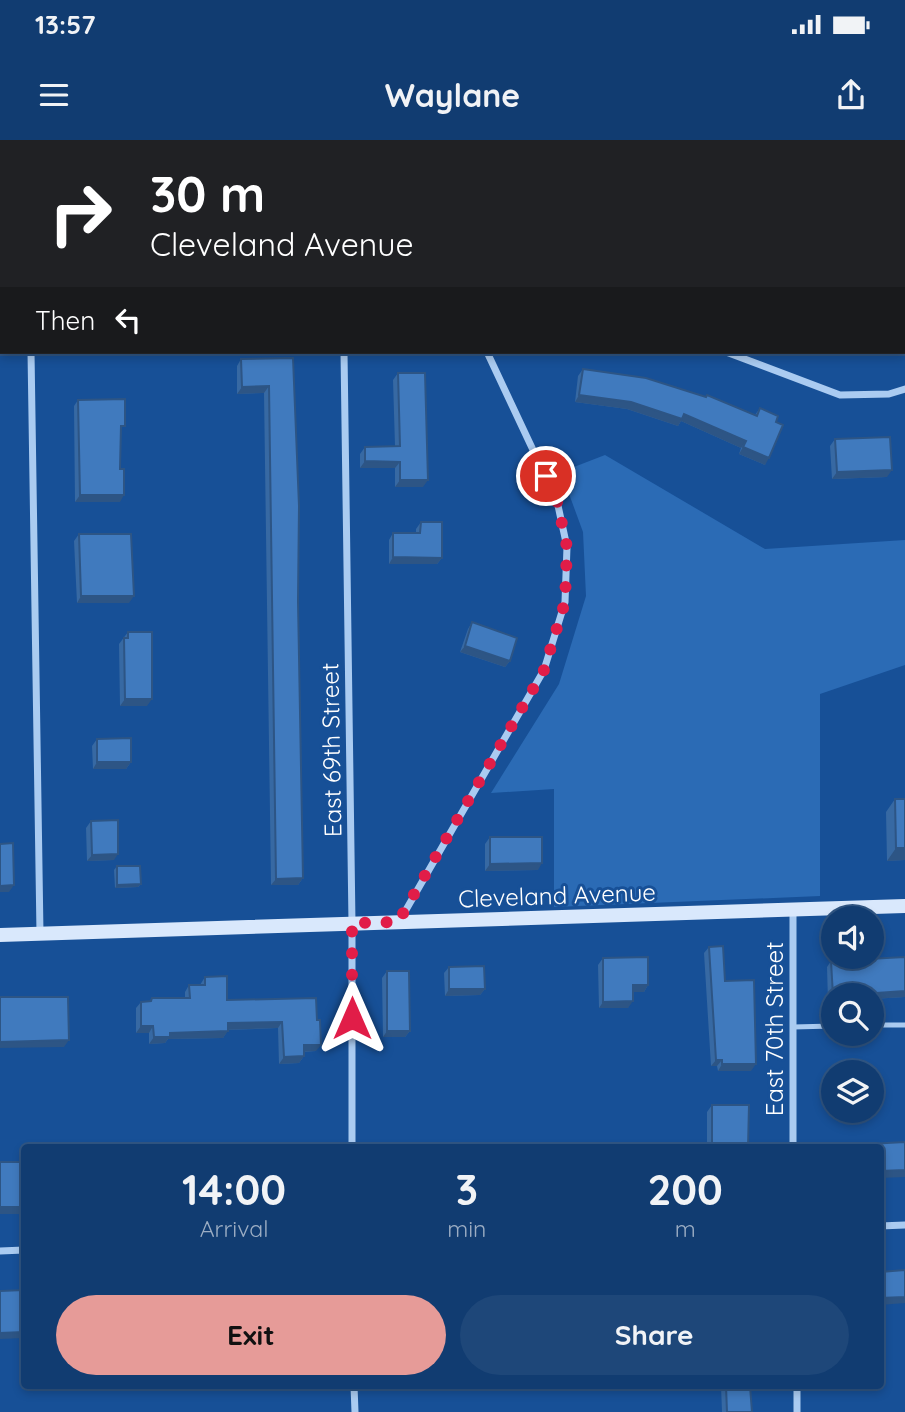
<!DOCTYPE html>
<style>
body{margin:0;font-family:Quicksand,sans-serif;background:#1e4779;color:#f1f3f6;height:100vh;display:flex;flex-direction:column;font-size:26px;white-space:nowrap}
*{box-sizing:border-box;margin:0}
p{font-size:23px;color:#9cadc3}
.icon{flex:none;width:38px;height:38px;fill:none;stroke:currentColor;stroke-width:2;stroke-linecap:round;stroke-linejoin:round}
.map{position:relative;flex:1;overflow:hidden}
.side{position:absolute;left:21px;top:1004px;width:863px;height:245px;display:flex;flex-direction:column;background:#113c71;border-radius:7px;box-shadow:0 4px 10px #0003,0 0 0 2px #305684}
.side>*{flex:none}
.top-card{position:absolute;left:0px;top:0px;width:906px;height:214px;box-shadow:0 4px 10px #0003,0 0 0 2px #305684;background:#202124;color:#fff;overflow:hidden}
.buttons{position:absolute;left:821px;top:766px;display:grid;gap:14px}
.buttons a{display:grid;place-items:center;width:63px;height:63px;border-radius:50%;background:#113c71;box-shadow:0 4px 10px #0003,0 0 0 2px #305684;font-size:35px}
.pin{position:absolute;display:grid;place-items:center;width:60px;height:60px;color:#fff;margin:-30px;border:4px solid #fff;border-radius:50%;box-shadow:0 2px 7px #0007}
.me{position:absolute;width:77px;margin:-38px;rotate:0deg;stroke-linejoin:round;filter:drop-shadow(0 0 5px #0008)}
.turn{display:flex;align-items:center;gap:24px;height:147px;padding:0 35px;font-size:32px}
.turn .icon{width:91px;height:91px;stroke-width:2.5}
.turn b{display:block;font-size:49px;line-height:60px}
.then{display:flex;align-items:center;height:66px;padding:0 35px;background:#0003;gap:14px;font-size:26px}
.eta{display:flex;justify-content:space-evenly;align-items:center;height:119px;text-align:center}
.eta b{font-size:42px;font-weight:700;line-height:49px}
.primary-button{display:flex;gap:14px;margin-top:auto;padding:14px 35px}
.primary-button a{flex:1;height:80px;border-radius:42px;background:#e69b98;color:#111;font-size:28px;font-weight:700;line-height:80px;text-align:center}
.primary-button a+a{background:#1e4779;color:#f1f3f6}
.status{display:flex;justify-content:space-between;align-items:center;height:49px;padding:0 35px;background:#113c71;direction:ltr}
.status svg{height:19px;fill:currentColor}
header{display:flex;justify-content:space-between;align-items:center;height:91px;padding:0 35px;background:#113c71;font-size:32px;font-weight:700}
.map>svg:first-child{display:block}
.green{fill:#2b6bb5}
.lines{fill:none;stroke-linecap:round;stroke-linejoin:round}
.service{stroke:#aacbf1;stroke-width:5}
.minor{stroke:#aacbf1;stroke-width:7}
.secondary{stroke:#d9e8fc;stroke-width:14}
.wall{fill:#3769a3}
.shaded-wall{fill:#2d5585}
.building{fill:#407abe;stroke:#2d5585;stroke-width:2}
.route{stroke:#e11d48;stroke-width:12;stroke-dasharray:0 21.6}
.labels{text-anchor:middle;dominant-baseline:central;stroke-width:6;stroke-linejoin:round;paint-order:stroke}
.street-label{font-size:24px;fill:#fff;stroke:#175097}
</style>
<div class="status"><b>13:57</b><svg viewBox="0 0 49 12"><path d="M0 12V9h3v3zM5 12V6h3v6zM10 12V3h3v9zM15 12V0h3v12zM26 1h20v11H26zM47 4h2v5h-2z"/></svg></div>
<header><svg class="icon" aria-label="menu" viewBox="0 0 24 24"><path d="M4 6h16M4 12h16M4 18h16"/></svg>Waylane<svg class="icon" aria-label="share" viewBox="0 0 24 24"><path d="M12 15V3M7 8l5-5 5 5M5 13v7h14v-7"/></svg></header>
<div class="map">
<svg width="905" height="1272" viewBox="0 0 905 1272">
<rect width="100%" height="100%" fill="#175097"/>
<!-- green -->
<path class="green" d="M605 315 765 409 905 400V525L820 554V756L554 767V649L491 653 559 544 586 456 583 392 561 332Z"/>
<g class="lines">
<!-- service -->
<path class="service" d="M872 885H905
M793 887 833 886"/>
<!-- minor -->
<path class="minor" d="M29 0V2
M341 0V2
M629 0V2
M0 198H2
M31 212 40 793
M344 212 352 783V1008
M726 212 840 255 889 254 905 249
M793 770V1008
M399 782 544 530 565 462 567 407 557 361 487 212
M880 1086 905 1085
M0 1111 24 1110
M354 1246 355 1272
M797 1246V1272"/>
<!-- secondary -->
<path class="secondary" d="M0 795 905 766"/>
</g>
<!-- wall -->
<path class="wall" d="M293 218 303 738 298 745H271L264 253 237 254V226L241 219Z
M583 229 705 257 707 255 755 275 760 268 776 282 765 325 739 314 741 308 681 281 678 286 627 269 575 262 578 236Z
M398 233 423 347H395V328H360V314L365 307 395 306 393 240Z
M78 260 121 293 120 362H75L74 266Z
M835 299 887 337 832 339 830 306Z
M421 382 442 418 437 424H389V400L393 393H416V389Z
M79 394 129 463H77L74 401Z
M472 482 510 521 505 527 460 512 468 489Z
M128 492 147 566H120L119 504Z
M97 599 131 622 126 629H93L92 606Z
M895 659H905V720L887 721 886 672Z
M91 681 114 720 87 721 86 688Z
M490 697 538 730 485 731V704Z
M117 726 141 744 138 747 115 748 114 730Z
M709 807 725 841 751 931H718L717 926H711L704 813Z
M905 817V857L872 859V856L828 862 827 827 831 821Z
M603 818 648 845 644 852H633L628 868H599L598 825Z
M449 827 485 849 480 855 445 856 444 833Z
M387 831 410 891 405 897H383L382 838Z
M205 837 227 860 316 858V911L304 912V916L299 923 279 924 278 888 228 890 223 898 168 899 165 903 149 904V893H136V868L141 862H149L152 858H185V852L189 845H200Z
M712 965 748 1008H707V972Z
M721 1246H750L752 1272H722Z"/>
<!-- shaded-wall -->
<path class="shaded-wall" d="M796 212H866L864 214 794 215Z
M269 246 264 253 237 254 242 247Z
M579 255 631 262 684 274 746 301 741 308 681 281 678 286 627 269 575 262Z
M743 307 769 318 765 325 739 314Z
M365 321 400 322 395 328H360Z
M892 330 887 337 832 339 837 332Z
M400 340H428L423 347H395Z
M80 355H124L120 362H75Z
M393 417 442 418 437 424H389Z
M81 456H134L129 463H77Z
M465 506 510 521 505 527 460 512Z
M125 559H152L147 566H120Z
M97 622H131L126 629H93Z
M896 708H905V720L887 721Z
M118 714 114 720 87 721 92 715Z
M542 723 538 730 485 731 490 724Z
M303 738 298 745H271L276 739Z
M141 744 138 747 115 748 117 745Z
M14 745 9 752H0V746Z
M633 845H648L644 852H628Z
M449 849H485L480 855 445 856Z
M905 851V857L872 859V856H833V862H828L833 856Z
M633 861 628 868H599L603 862Z
M282 882 278 888 223 890 228 883Z
M141 886H153L149 893H136Z
M228 891 223 898 168 899 165 903 149 904 154 897 170 893Z
M387 891H410L405 897H383Z
M69 900 64 907 0 908V902Z
M304 905H321L316 911 299 912Z
M304 916 299 923 279 924 284 917Z
M716 920H722L717 926H711Z
M722 924H756L751 931H718Z
M905 1030V1037L880 1038V1031Z
M0 1067H24V1074H0Z
M905 1157V1163L880 1165V1158Z
M24 1192V1198L0 1199V1193Z"/>
<!-- building -->
<path class="building" d="M297 0V2H271V1Z
M389 0H433V2H389Z
M674 0H702V2H674Z
M293 218 299 366 298 461 303 738 276 739 269 246 242 247 241 219Z
M583 229 646 238 706 257 707 255 757 276 760 268 778 276 776 282 783 285 769 318 743 307 746 301 684 274 682 279 631 262 579 255Z
M398 233H425L428 340H400V322L365 321V307L400 306Z
M125 259V286H121L120 329H124V355H80L78 260Z
M890 297 892 330 837 332 835 299Z
M421 382H442V418L393 417V393H420Z
M79 394H131L134 456H81Z
M472 482 517 498 510 521 465 506Z
M128 492H152V559H125L124 498H128Z
M131 598V622H97V599Z
M895 659H905V708H896Z
M118 680V714L92 715 91 681Z
M490 697H542V723L490 724Z
M13 703 14 745 0 746V704Z
M117 726H140L141 744 117 745Z
M723 806 725 841 754 840 756 924H722V920H716L709 807Z
M648 817V845H633V861L603 862V818Z
M905 817V851L833 856 831 821Z
M484 826 485 849H449V827Z
M387 831H409L410 891H387Z
M227 836V860L316 858 317 880H320L321 905H304V916L284 917 282 882 228 883V891L170 893V897H154L153 886H141V862L151 861 152 858H190L189 845H205V837Z
M0 857H68L69 900 0 902Z
M712 965H749L748 1008H712Z
M905 1002V1030L880 1031V1008H832V1006Z
M0 1022H24V1067H0Z
M905 1130V1157L880 1158V1132Z
M24 1150V1192L0 1193V1151Z
M726 1246H750L752 1272H727Z"/>
<g class="lines">
<!-- route -->
<path class="route" d="M352 878V783L398 782 544 530 565 462 567 407 557 361 546 336"/>
</g>
<g class="labels">
<!-- street labels -->
<g class="street-label">
<text transform="translate(331 610) rotate(-91)">East 69th Street</text>
<text transform="translate(557 755) rotate(-2)">Cleveland Avenue</text>
<text transform="translate(774 889) rotate(-90)">East 70th Street</text>
</g>
</g>
</svg>
<div class="buttons">
<a><svg class="icon" aria-label="sound" viewBox="0 0 24 24"><path d="M4 9h4l5-4v14l-5-4H4zM17 9q2 3 0 6"/></svg></a>
<a><svg class="icon" aria-label="search" viewBox="0 0 24 24"><circle cx="10" cy="10" r="6"/><path d="M15 15l6 6"/></svg></a>
<a><svg class="icon" aria-label="layers" viewBox="0 0 24 24"><path d="M12 4l9 5-9 5-9-5zM3 14l9 5 9-5"/></svg></a>
</div>
<div class="pin" style="left:546px;top:336px;background:#d93025"><svg class="icon" aria-label="arrive" viewBox="0 0 24 24"><path d="M6 21V4h12l-3 4 3 4H6"/></svg></div>
<svg class="me" style="left:352px;top:878px" viewBox="-20 -20 40 40"><path d="M0-17L14 15 0 8-14 15z" fill="#e11d48" stroke="#fff" stroke-width="4"/></svg>
<div class="top-card">
<div class="turn"><svg class="icon" aria-label="right" viewBox="0 0 24 24"><path d="M7 20v-9h11M14 6l5 5-5 5"/></svg><div><b>30 m</b>Cleveland Avenue</div></div>
<div class="then">Then<svg class="icon" aria-label="left" viewBox="0 0 24 24"><path d="M17 20v-9H6M10 6l-5 5 5 5"/></svg></div>
</div>
<section class="side">
<div class="eta">
<div><b>14:00</b><p>Arrival</p></div>
<div><b>3</b><p>min</p></div>
<div><b>200</b><p>m</p></div>
</div>
<div class="primary-button"><a>Exit</a><a>Share</a></div>
</section>
</div>
